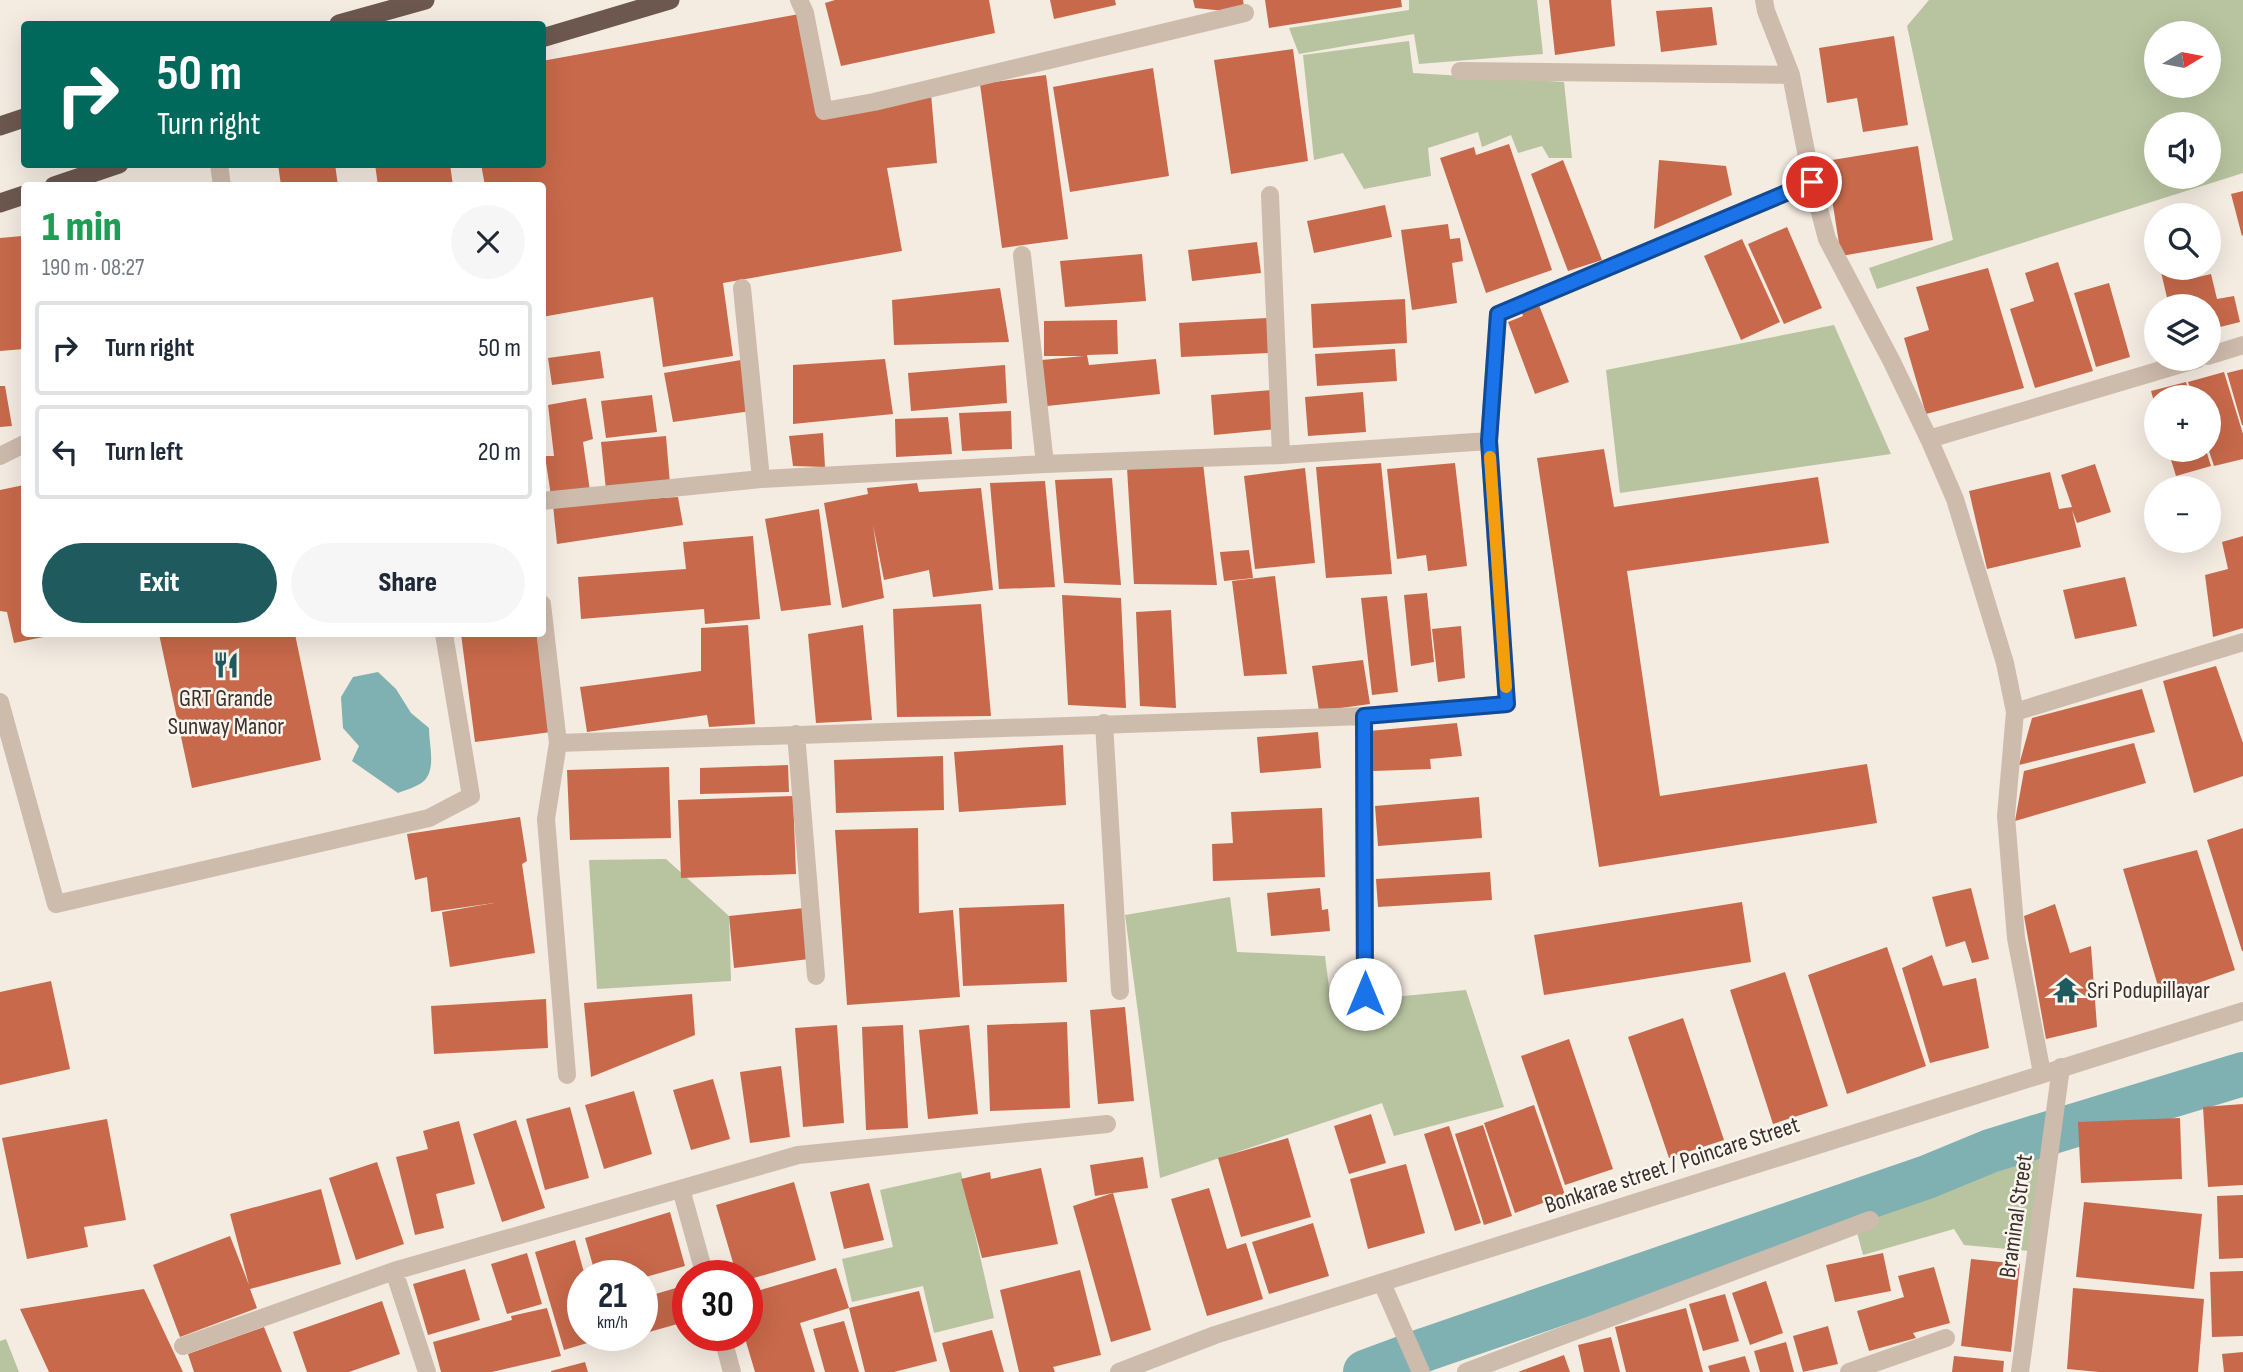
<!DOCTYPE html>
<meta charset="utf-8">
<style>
body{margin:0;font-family:"Sofia Sans Condensed",sans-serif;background:#f6f6f7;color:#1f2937;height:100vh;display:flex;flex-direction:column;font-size:26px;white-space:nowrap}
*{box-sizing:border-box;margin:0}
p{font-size:23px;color:#747a83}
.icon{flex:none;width:38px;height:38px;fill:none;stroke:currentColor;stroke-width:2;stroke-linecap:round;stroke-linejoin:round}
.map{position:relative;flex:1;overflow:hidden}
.drawer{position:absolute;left:21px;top:182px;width:525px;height:455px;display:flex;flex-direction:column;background:#fff;border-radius:7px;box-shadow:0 7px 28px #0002}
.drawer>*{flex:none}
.hud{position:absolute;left:21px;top:21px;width:525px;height:147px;border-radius:7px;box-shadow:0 7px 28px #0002;background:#00695c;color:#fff;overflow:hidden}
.needle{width:46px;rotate:80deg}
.fabs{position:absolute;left:2144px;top:21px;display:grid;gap:14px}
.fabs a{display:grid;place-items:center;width:77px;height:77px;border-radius:50%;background:#fff;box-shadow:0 7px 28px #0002;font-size:35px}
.speed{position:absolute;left:567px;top:1260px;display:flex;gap:14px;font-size:35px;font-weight:700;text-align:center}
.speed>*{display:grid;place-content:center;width:91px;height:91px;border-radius:50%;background:#fff;box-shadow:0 7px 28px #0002;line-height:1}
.speed small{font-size:18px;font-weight:400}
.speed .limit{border:10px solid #d22;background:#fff;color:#111}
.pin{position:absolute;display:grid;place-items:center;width:60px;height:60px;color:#fff;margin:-30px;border:4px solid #fff;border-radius:50%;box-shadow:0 2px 7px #0007}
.me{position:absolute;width:77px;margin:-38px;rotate:0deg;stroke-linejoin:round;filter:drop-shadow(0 0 5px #0008)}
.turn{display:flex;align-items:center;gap:24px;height:147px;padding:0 21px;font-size:32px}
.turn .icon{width:91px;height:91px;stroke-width:2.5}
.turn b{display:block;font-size:49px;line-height:60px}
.round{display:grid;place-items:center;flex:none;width:74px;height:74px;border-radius:37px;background:#f6f6f7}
.head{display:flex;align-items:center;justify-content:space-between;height:119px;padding:0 21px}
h1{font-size:42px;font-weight:800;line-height:52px;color:#1e9e55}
.primary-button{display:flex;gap:14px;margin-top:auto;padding:14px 21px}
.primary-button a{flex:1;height:80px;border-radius:42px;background:#1f5a5e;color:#fff;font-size:28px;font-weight:800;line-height:80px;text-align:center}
.primary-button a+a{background:#f6f6f7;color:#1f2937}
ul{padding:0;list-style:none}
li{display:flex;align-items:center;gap:21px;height:94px;margin:0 14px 10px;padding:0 7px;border:4px solid #e0e1e3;border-radius:7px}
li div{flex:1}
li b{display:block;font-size:26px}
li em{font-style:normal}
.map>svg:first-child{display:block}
.green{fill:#b8c4a0;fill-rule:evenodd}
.water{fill:#7fb0b2}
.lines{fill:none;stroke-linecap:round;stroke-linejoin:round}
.canal{stroke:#7fb0b2;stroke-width:44}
.building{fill:#c8694b}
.service{stroke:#cdbbac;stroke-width:18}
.minor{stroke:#cdbbac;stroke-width:18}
.tertiary{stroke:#cdbbac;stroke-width:18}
.trunk{stroke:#6c584f;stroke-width:19}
.route-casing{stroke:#114b97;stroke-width:18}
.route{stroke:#1a73e8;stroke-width:12}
.slow{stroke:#f59e0b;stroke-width:12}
.labels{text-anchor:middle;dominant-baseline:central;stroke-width:5;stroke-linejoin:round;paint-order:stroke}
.poi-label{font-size:24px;fill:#3b302b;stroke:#fbf5ee}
.street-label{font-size:24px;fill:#3b302b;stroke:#fbf5ee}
</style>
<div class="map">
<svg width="2243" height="1372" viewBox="0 0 2243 1372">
<rect width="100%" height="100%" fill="#f4ebe1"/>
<!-- green -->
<path class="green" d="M1409 0H1537L1543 54 1419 64 1414 34 1299 54 1289 28 1409 10Z
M1929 0H2243V173L1877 289 1869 268 1953 240 1907 26ZM2208 33V86H2156V33ZM2156 124H2208V177H2156Z
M1409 41 1413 73 1564 82 1572 158H1549L1542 146 1518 153 1511 135 1482 147 1478 132 1428 148 1431 176 1364 189 1343 153 1314 160 1303 55Z
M1834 325 1891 454 1620 493 1606 370Z
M666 859 729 916 731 981 597 989 589 860Z
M1230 897 1237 952 1325 956 1331 1003 1466 990 1504 1107 1394 1136 1382 1103 1160 1178 1125 915Z
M2042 1142 2029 1251 1964 1245 1954 1229 1863 1255 1851 1210Z
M961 1172 994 1318 934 1333 923 1286 852 1302 842 1259 893 1247 880 1190Z
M6 1339 19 1372H0V1341Z"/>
<!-- water -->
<path class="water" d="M378 672 396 689 411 713 429 728C429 745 436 767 425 780 419 786 406 790 398 793L352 761 359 746 343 728 341 697 353 677Z"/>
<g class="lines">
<!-- canal -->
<path class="canal" d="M1365 1372 1427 1349 1927 1177 1990 1151 2243 1074"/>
</g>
<!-- building -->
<path class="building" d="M835 0H989L995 33 841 66 825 3Z
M1050 0H1115L1116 5 1054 19Z
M1193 0H1243L1245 13 1195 8Z
M1265 0H1401L1402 7 1269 28Z
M1549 0H1611L1615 46 1555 55Z
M1712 7 1717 45 1661 52 1656 11Z
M805 13 824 111 931 94 937 163 887 168 902 251 723 283 733 356 663 367 653 297 542 317V186H485L481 164H542V61Z
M1894 36 1908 125 1863 132 1857 98 1827 103 1819 48Z
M1293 49 1308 161 1231 174 1214 60Z
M1153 68 1169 176 1070 192 1053 87Z
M1046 75 1068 239 1002 248 980 84Z
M1509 144 1552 270 1486 293 1440 158 1474 147 1476 155Z
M1918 146 1933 240 1841 256 1826 161Z
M1563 160 1602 260 1568 271 1531 174Z
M1659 160 1726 166 1732 195 1654 229Z
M278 164H335L338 186H281Z
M375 164H450L453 186H378Z
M2243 191V235L2242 236 2231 194Z
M1385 205 1392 237 1314 253 1307 221Z
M1448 224 1450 239 1460 238 1463 261 1452 263 1457 303 1412 310 1401 230Z
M1787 227 1822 308 1784 324 1748 244Z
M22 236 24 263V349L0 351V238Z
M1742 239 1780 322 1741 340 1704 256Z
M1257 242 1261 273 1192 281 1188 250Z
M1142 254 1146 301 1065 307 1060 261Z
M2058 262 2093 371 2035 388 2010 309 2034 301 2025 273Z
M1988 268 2024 388 1926 414 1904 338 1929 330 1916 287Z
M2160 268H2183L2186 280 2211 274 2217 299 2234 296 2240 322 2208 330V306H2169Z
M2109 283 2130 357 2096 367 2074 293Z
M1000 288 1009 342 894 345 892 300Z
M1405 299 1407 343 1313 348 1311 304Z
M1537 300 1569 382 1535 394 1508 322 1523 316 1520 308Z
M1267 318 1269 353 1181 357 1179 323Z
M1117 320 1118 354 1087 355 1089 365 1156 359 1160 394 1047 406 1042 360 1084 356H1044V321Z
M1395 349 1397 381 1317 386 1315 354Z
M600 351 604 378 552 385 548 358Z
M885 359 893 414 793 424V365Z
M741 360 751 411 673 422 664 373Z
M1005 365 1007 403 911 411 908 373Z
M2243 369V425H2242L2227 373Z
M2224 372 2243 434V459L2214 466 2208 448V397H2193L2188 382Z
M2186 382 2190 397H2156L2155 405 2151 391Z
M0 386H5L12 426 0 427Z
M1273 390 1277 429 1214 435 1211 395Z
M1363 392 1366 432 1308 436 1305 397Z
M652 395 657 432 606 438 601 401Z
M586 398 593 439 583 442 590 491 551 496 545 456H554L548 405Z
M1011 411 1012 449 962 451 959 413Z
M948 417 952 454 896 457 895 419Z
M823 433 825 467 793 466 789 436Z
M666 436 670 484 606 490 601 442Z
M1604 449 1614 507 1818 477 1829 543 1627 571 1660 796 1867 764 1877 823 1599 867 1537 458Z
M2168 450H2206L2211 466 2176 476Z
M1203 463 1217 585 1134 584 1127 468Z
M1381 463 1392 574 1326 578 1316 467Z
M1455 463 1467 566 1428 571 1426 555 1397 559 1387 469Z
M2095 464 2111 512 2077 523 2072 510 2081 547 1987 569 1969 491 2050 472 2059 509 2072 507 2061 475Z
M1305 468 1315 563 1255 569 1244 476Z
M1112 478 1121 585 1064 583 1055 480Z
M1045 481 1055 587 999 589 990 483Z
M917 483 919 492 981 488 993 590 933 597 929 570 884 580 873 525 884 598 842 608 824 503 868 494 867 488Z
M24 485V634L53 635 14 643 7 612 0 611V490Z
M678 497 683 525 557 544 553 505Z
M819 509 831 605 781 611 765 519Z
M753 536 760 619 705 624 704 609 581 619 578 577 686 569 683 542Z
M2243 536V628L2213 637 2205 575 2228 569 2222 542Z
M1249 550 1253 578 1224 581 1220 552Z
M1275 576 1287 674 1244 676 1232 581Z
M2125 577 2137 626 2075 639 2063 590Z
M1427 593 1434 662 1411 666 1404 595Z
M1062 595 1121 598 1126 708 1068 705Z
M1387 596 1398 692 1372 695 1361 598Z
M981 604 991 716 897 717 893 609Z
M1171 610 1176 708 1140 706 1136 612Z
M748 625 755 724 709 727 707 715 587 732 580 687 701 671V628Z
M863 625 872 720 816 723 808 634Z
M1461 626 1465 678 1438 682 1432 629Z
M159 634H295L321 760 192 788Z
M461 634H538L551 732 475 742Z
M1363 660 1370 704 1319 711 1312 666Z
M2216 666 2243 743V776L2194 793 2163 681Z
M2142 689 2155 732 2019 765 2032 718Z
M1457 723 1462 756 1430 759 1431 769 1373 771 1369 731Z
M1318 732 1321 768 1260 773 1257 737Z
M2134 743 2146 783 2015 821 2024 771Z
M1063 745 1066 805 959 812 954 752Z
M943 756 944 810 836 813 834 760Z
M788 765 789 792 700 794V768Z
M669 767 671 838 570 840 567 770Z
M793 796 796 874 681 878 678 800Z
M1479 797 1482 838 1378 846 1375 806Z
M1322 808 1325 877 1213 881 1212 844 1233 843 1231 812Z
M520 817 527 861 522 864 535 953 450 967 442 912 494 903 431 912 427 877 415 880 407 834Z
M918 828 919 913 953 910 960 997 847 1005 835 830Z
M2243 828V951H2242L2207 840Z
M2197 850 2235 970 2161 996 2123 869Z
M1490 872 1492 900 1378 907 1376 879Z
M1320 888 1322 910 1328 909 1330 931 1271 936 1267 893Z
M1971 888 1989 959 1972 963 1965 941 1946 947 1932 897Z
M1742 902 1751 962 1544 995 1534 935Z
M1064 904 1067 982 963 986 959 908Z
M2055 904 2070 953 2091 946 2097 1027 2046 1039 2024 916Z
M804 908 809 959 734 968 729 916Z
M1887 947 1926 1066 1847 1094 1808 975Z
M1932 955 1943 986 1976 978 1989 1048 1930 1063 1902 968Z
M1785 972 1828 1106 1773 1124 1730 990Z
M51 981 70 1069 0 1085V992Z
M692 994 695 1035 591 1077 584 1003Z
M546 999 548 1048 434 1054 431 1006Z
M1125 1007 1134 1101 1098 1104 1090 1010Z
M1683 1018 1724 1140 1669 1158 1628 1037Z
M1067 1022 1070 1108 990 1111 987 1025Z
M837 1025 844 1123 803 1127 795 1028Z
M903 1025 908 1128 866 1130 862 1027Z
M969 1025 978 1114 928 1119 919 1030Z
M1569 1039 1613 1169 1565 1185 1521 1056Z
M781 1066 790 1137 750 1143 740 1072Z
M713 1079 730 1139 691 1150 673 1090Z
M634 1091 652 1154 604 1169 585 1105Z
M2243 1104V1185L2208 1187 2203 1107Z
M1534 1105 1565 1195 1515 1213 1484 1123Z
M570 1107 589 1178 545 1190 526 1119Z
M1371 1114 1386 1163 1349 1174 1334 1126Z
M2180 1118 2182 1179 2081 1183 2078 1122Z
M107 1119 126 1220 84 1227 88 1247 27 1259 2 1138Z
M516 1120 545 1208 502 1222 473 1134Z
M459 1121 475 1184 436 1194 444 1228 415 1235 396 1157 428 1149 423 1131Z
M1483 1125 1512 1216 1484 1225 1455 1134Z
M1449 1126 1481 1223 1455 1231 1424 1134Z
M1288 1138 1311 1217 1241 1237 1218 1158Z
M1143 1157 1148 1188 1113 1193 1151 1330 1111 1342 1073 1206 1113 1193 1095 1196 1090 1165Z
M377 1162 404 1244 356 1260 329 1178Z
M1406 1164 1425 1233 1368 1249 1350 1179Z
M1041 1168 1058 1244 982 1258 961 1179 990 1172 991 1179Z
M794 1182 816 1260 747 1280V1276H737L716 1205Z
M869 1183 884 1240 844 1249 830 1192Z
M1209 1188 1227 1249 1246 1243 1263 1299 1207 1316 1171 1199Z
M321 1189 341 1264 250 1289 257 1308 180 1337 153 1265 230 1236 249 1285 230 1214Z
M2243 1195V1258L2219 1259 2217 1196Z
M2084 1202 2202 1214 2194 1289 2076 1277Z
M670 1212 685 1266 642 1278V1276H596L585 1238Z
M1313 1223 1329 1276 1269 1294 1252 1242Z
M575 1240 585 1276H583V1335H603L604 1338 564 1350 535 1252Z
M527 1253 542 1304 507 1314 491 1264Z
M1883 1253 1891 1291 1835 1302 1826 1265Z
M1971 1259 2020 1264 2011 1352 1961 1346Z
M1934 1267 1950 1323 1913 1333 1916 1338 1869 1351 1857 1311 1904 1297 1898 1276Z
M836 1268 849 1308 800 1323 815 1372H755L744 1335H747V1294Z
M465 1269 480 1320 428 1335 413 1284Z
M1080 1270 1101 1355 1053 1367 1055 1372H1019L1000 1290Z
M2243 1271V1336L2212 1337 2210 1272Z
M1766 1281 1783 1333 1750 1345 1732 1293Z
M686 1285 688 1321 642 1334V1298Z
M2073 1288 2204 1299 2198 1372H2099L2067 1369Z
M144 1289 183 1372H49L20 1309Z
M919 1291 937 1361 894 1372H865L849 1308Z
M1725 1294 1739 1341 1703 1351 1689 1304Z
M382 1301 400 1354 349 1372H307L293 1332Z
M547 1308 561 1356 492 1372H441L433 1342 512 1320 511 1316Z
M1686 1308 1703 1372H1626L1615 1327Z
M844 1321 859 1372H825L813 1329Z
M1828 1326 1838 1364 1803 1372 1793 1336Z
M264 1327 282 1372H194L188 1354Z
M992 1330 1004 1372H950L942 1343Z
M1611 1337 1620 1372H1584L1578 1345Z
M1786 1342 1794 1372H1760L1754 1351Z
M2243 1352V1372H2224L2222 1354Z
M1564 1355 1570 1372H1518Z
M1745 1356 1750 1372H1710L1708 1366Z
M1954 1356 2004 1361 2003 1372H1952Z
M585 1362 588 1372H551V1371Z"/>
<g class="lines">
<!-- service -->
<path class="service" d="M219 164 222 186
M0 456 24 444
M0 702 56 904 429 818 471 796 444 634"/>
<!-- minor -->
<path class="minor" d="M799 0 805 13 824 111 874 102 1245 13
M1764 0 1766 11 1791 75 1812 182 1827 239 1891 360 1929 439 1955 499 2005 663 2015 712 2006 816 2016 938 2042 1073
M1460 71 1791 75
M1270 195 1281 455
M1022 255 1045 464
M742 288 761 479
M2208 356 2243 345
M1929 439 2198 359
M542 501 761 479 1045 464 1281 455 1489 441
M542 604 558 743 546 819 567 1075
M2015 712 2243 642
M1364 716 1365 994
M1104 723 1120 991
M796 734 816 976
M558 743 1364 716 1507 704 1489 441 1498 314 1812 182
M681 1189 705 1276
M394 1271 427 1372
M1382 1283 1421 1372
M722 1335 732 1372
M183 1346 394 1271 798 1155 1107 1124
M1466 1372 1870 1220
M1849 1372 1946 1338
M2020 1372 2061 1067"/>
<!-- tertiary -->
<path class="tertiary" d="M1119 1372 1215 1335 2243 1011"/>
<!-- trunk -->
<path class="trunk" d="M339 24 425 0
M542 38 670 0
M0 126 24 118
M54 186 119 164
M0 203 24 195"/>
</g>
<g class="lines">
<!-- route casing -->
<g class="route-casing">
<path id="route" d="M1365 994 1364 716 1507 704 1489 441 1498 314 1812 182"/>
</g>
<!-- route -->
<use href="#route" class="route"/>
<!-- slow -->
<path class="slow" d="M1490 457 1506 687"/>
</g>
<!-- icons -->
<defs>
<g id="restaurant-bare" transform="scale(2.1)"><path d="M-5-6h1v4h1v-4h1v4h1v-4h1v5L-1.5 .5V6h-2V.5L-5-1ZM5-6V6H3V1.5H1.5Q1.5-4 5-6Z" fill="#1f5a5e" stroke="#fbf5ee" stroke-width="2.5" paint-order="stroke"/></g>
<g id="temple-bare" transform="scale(2.1)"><path d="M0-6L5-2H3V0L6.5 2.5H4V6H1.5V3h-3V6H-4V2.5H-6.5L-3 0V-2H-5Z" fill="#1f5a5e" stroke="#fbf5ee" stroke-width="2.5" paint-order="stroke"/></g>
</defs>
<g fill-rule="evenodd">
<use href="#restaurant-bare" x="226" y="665"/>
<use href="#temple-bare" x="2066" y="990"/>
</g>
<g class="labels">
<!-- poi labels -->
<g class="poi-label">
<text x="226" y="698">GRT Grande<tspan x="226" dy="28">Sunway Manor</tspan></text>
<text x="2087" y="990" text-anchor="start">Sri Podupillayar</text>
</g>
<!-- street labels -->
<g class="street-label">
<text transform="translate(1672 1165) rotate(-18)">Bonkarae street / Poincare Street</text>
<text transform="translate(2016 1216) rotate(-82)">Braminal Street</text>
</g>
</g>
</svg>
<div class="fabs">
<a><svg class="needle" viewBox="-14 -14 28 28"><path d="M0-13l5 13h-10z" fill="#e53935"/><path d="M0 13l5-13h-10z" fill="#747a83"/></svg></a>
<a><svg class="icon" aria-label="sound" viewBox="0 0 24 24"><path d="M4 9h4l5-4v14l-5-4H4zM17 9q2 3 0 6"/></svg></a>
<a><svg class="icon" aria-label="search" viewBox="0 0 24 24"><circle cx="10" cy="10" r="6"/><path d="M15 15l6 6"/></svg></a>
<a><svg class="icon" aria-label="layers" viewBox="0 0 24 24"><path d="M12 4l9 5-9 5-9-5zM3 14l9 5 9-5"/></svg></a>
<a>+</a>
<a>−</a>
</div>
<div class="speed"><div>21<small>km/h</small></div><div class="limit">30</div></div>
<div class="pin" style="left:1812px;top:182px;background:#d93025"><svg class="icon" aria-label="arrive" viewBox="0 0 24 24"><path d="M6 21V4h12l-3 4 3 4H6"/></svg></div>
<svg class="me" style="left:1365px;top:994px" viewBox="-20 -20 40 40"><circle r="19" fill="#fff"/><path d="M0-13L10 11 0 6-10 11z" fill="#1a73e8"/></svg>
<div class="hud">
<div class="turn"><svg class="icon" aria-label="right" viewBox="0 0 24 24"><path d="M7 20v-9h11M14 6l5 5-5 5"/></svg><div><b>50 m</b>Turn right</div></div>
</div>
<section class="drawer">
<div class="head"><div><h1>1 min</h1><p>190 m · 08:27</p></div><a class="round"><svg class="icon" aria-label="close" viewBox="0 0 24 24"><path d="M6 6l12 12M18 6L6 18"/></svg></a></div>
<ul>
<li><svg class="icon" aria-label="right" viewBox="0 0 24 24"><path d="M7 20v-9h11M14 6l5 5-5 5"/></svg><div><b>Turn right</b></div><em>50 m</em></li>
<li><svg class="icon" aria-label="left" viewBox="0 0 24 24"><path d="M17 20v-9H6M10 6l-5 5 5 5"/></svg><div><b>Turn left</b></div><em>20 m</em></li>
</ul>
<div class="primary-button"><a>Exit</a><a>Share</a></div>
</section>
</div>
